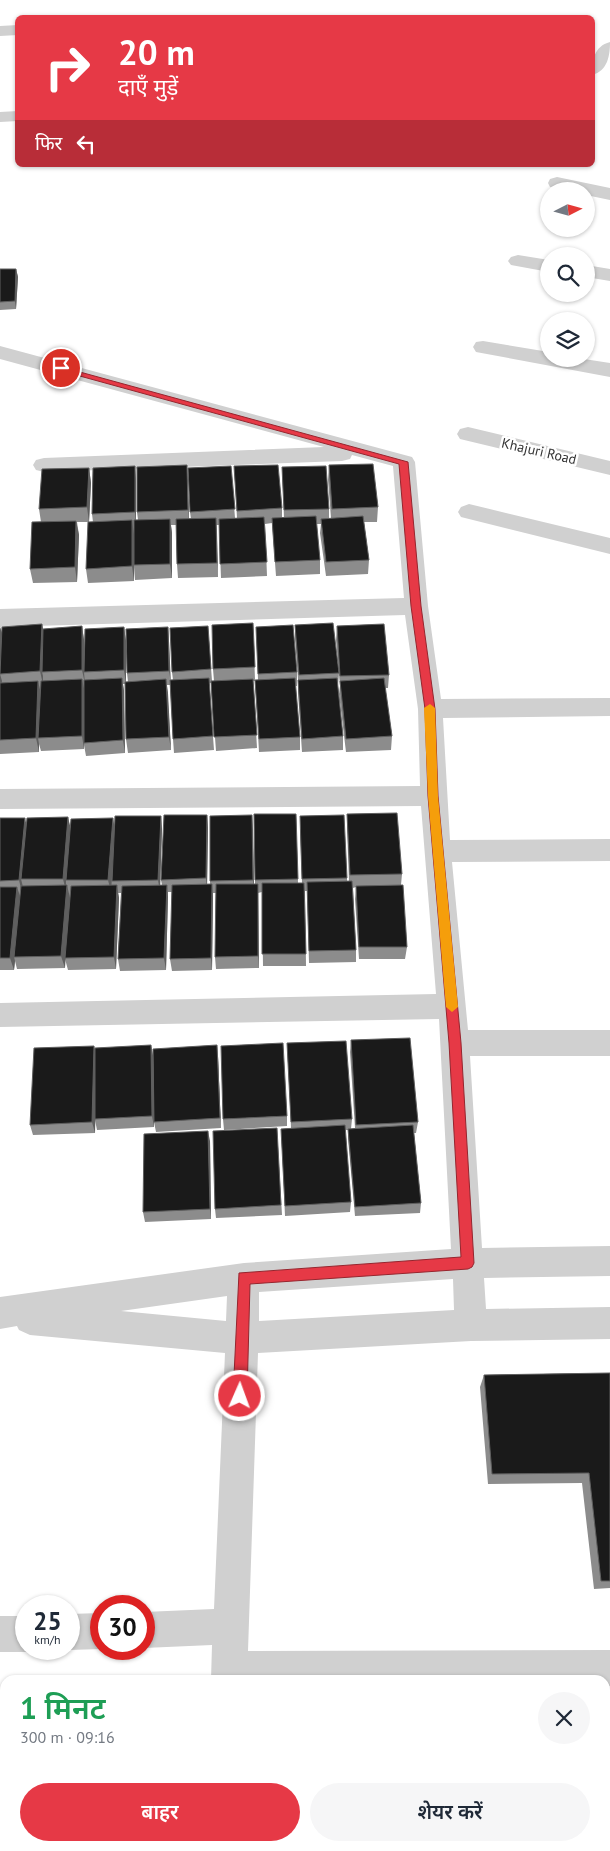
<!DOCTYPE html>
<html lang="hi">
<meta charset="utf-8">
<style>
body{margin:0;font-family:"PT Sans","Noto Sans Devanagari",sans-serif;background:#f6f6f7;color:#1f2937;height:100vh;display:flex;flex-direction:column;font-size:19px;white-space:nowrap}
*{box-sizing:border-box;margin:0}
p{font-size:16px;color:#747a83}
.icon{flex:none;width:28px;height:28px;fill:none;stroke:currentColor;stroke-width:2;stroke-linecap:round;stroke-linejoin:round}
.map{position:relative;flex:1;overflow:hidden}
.side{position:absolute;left:0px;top:1675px;width:610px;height:176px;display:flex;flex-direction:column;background:#fff;border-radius:15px 15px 0 0;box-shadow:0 1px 4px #0004}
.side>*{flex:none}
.top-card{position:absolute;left:15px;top:15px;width:580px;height:152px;border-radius:8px;box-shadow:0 1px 4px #0004;background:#e63946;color:#fff;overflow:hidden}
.needle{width:32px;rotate:84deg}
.buttons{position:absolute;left:540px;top:182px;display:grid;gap:10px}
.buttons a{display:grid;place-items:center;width:55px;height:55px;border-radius:50%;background:#fff;box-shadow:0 1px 4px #0004;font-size:25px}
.speed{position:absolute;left:15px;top:1595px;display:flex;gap:10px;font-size:25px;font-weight:700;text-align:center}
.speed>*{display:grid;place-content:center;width:65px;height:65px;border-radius:50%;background:#fff;box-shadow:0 1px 4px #0004;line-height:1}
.speed small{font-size:12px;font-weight:400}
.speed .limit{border:8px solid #d22;background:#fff;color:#111}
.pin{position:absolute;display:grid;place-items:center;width:42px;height:42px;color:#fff;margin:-21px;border:2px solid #fff;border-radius:50%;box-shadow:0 1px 5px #0007}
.me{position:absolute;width:55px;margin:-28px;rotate:2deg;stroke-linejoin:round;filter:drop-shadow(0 0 4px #0008)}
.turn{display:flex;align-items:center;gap:18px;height:105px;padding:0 20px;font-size:22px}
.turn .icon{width:65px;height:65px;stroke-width:2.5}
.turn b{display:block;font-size:35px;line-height:42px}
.then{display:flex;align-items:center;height:48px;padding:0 20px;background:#0003;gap:10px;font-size:19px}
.round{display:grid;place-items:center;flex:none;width:52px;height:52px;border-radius:26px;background:#f6f6f7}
.headline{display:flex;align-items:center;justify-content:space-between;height:85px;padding:0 20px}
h1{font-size:30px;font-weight:600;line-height:38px;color:#1e9e55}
.action{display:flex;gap:10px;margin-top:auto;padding:10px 20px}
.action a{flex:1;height:58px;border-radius:30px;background:#e63946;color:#fff;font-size:20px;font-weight:600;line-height:58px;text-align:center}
.action a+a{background:#f6f6f7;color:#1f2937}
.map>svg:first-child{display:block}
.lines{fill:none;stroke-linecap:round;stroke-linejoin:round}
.street{fill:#d0d0d0;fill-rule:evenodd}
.wall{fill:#8c8c8c}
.shaded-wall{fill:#5f5f5f}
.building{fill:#1a1a1a;stroke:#5f5f5f}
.route{fill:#e63946;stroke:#96252e}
.slow{fill:#f59e0b}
.labels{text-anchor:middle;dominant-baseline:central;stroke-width:5;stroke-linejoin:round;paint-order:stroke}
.far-street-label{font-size:14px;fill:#333;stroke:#fff}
</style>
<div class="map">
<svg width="610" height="1851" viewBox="0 0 610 1851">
<rect width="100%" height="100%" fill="#fff"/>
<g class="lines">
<!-- street -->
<path class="street" d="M18 25V35L0 36V26Z
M610 42C610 55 608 71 592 75 592 61 594 46 610 42Z
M18 111V121L0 122V112Z
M557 177 610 188V200L586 195V191H570L550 187 548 183 550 179Z
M518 255 549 260V272L511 265 508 261 511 257Z
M586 265 610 269V281L586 277Z
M483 341 549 352V359H584L610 363V377L476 352 473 347 476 342Z
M0 346 412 457 415 462 428 606 441 699 610 698V716L443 718 450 840 610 839V861L452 862 468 1030H610V1056H470L482 1248 610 1246V1276L484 1278 486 1309 610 1307V1339L471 1341 258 1353 248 1651 610 1650V1686H605V1680H211L212 1645 144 1648V1612L214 1609 225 1353 30 1335 19 1330 17 1326 0 1329V1297L244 1263 451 1249 439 1019 0 1027V1003L436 994 421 806 0 809V789L420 786 418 709 405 615 0 627V609L404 598 393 466 352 455 350 459 342 461 44 472 36 470 33 465 36 460 44 458 324 447 0 359ZM453 1279 454 1310 259 1321V1292ZM227 1296 226 1321 121 1311Z
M468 427 610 461V475L460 439 457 434 460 429Z
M469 504 610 538V554L461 517 458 512 461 507Z
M101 1613 102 1649 69 1650 66 1649H69V1614Z
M0 1616H26V1649H34L26 1652H0Z
M207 1846H245V1851H207Z"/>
</g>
<!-- wall -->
<path class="wall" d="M0 269H16L18 277 16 309 0 310Z
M329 465 378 507 377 522H364L369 560 368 574 326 576 320 533 321 524H316L320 560V574L276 576 272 523 265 524 267 576 221 578 219 525H216L218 577 178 578 177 564 176 525H171L172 533V578L135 580 134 567V581L88 583 86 569 93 522 92 514 135 466 136 481V520H138L137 512 188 479 189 519H191L190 512 231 466 235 518H237L234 466 282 508V518H284L282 467 329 509V518H331L328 480Z
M89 468 91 483 89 522H77L79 535 77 582 33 583 30 569 41 522 39 509Z
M253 623 255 680H258L256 627 297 672V686H295L300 737V750L259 752 255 681H253L257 748 216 751 211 683H209L214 750 174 753 173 739 170 685H167L171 750 128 753 126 739 125 684H123L124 691 125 753 86 756 84 745V749L41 751 39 744V752L0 754V627L2 633 42 624 43 630 82 626 84 640V650L124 627 126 641V682H128L127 673 168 627 169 641 170 680H173L172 672 208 626 212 681H214L213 669Z
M295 625 339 673 338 686 343 736V750L302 752 298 693V679L295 639Z
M337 626 389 675 388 688H385L392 736 391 750 346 752 339 694 340 686 336 640Z
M254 814H296L298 883H302L300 829 347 878V881H349L347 827V814L402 874 401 885 407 947 405 959H359L355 899 356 887 353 888 356 950V962L309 963 307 891H305L306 966H263L262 892 258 893 259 968 216 969 215 957 216 893H213L212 970 172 971 170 959 172 892H168V897L166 970 120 971 118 959 121 893H118L119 898 116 969 68 970 65 959V968L17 969 15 961 14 970H0V818L26 824 68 817 70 828 113 818 115 829 161 816 162 829 160 885H162L161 880 207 815 208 828 207 884H210V881L253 828 254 884H255Z
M351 1040 418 1122 416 1133H414L421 1203 420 1213 355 1216 348 1139V1130H345L351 1202 350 1212 285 1216 281 1129 291 1128 287 1043 352 1119 351 1129 355 1128 350 1052Z
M151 1045 153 1056 154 1127 97 1130 95 1120V1133L33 1135 30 1125 94 1046 95 1052Z
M218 1056 221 1128 156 1132 154 1122Z
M287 1116V1126L224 1130 223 1119Z
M277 1128 282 1215 216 1218 215 1209Z
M210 1141 211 1219 145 1222 143 1212Z
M610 1373V1588L594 1589 582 1483 488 1484 480 1387 484 1375Z"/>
<!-- shaded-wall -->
<path class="shaded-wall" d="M16 269 18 277 16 309 15 301Z
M187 465 188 479 189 525 188 510Z
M135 466 136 481V526L135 512Z
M89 468 91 483 89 522 87 507Z
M216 518 217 532 218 577 217 563Z
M170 519 172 533V578L170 564Z
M132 520 134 534V581L132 566Z
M76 521 79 535 77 582 75 567Z
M42 624 45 638 42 672 43 676V685L40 671Z
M82 626 84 640 85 672H84L85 684 82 670Z
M0 627 4 641 0 674Z
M124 627 126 641V684L124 670Z
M168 627 169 641 171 685 169 671Z
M0 674 2 681 1 687 0 681Z
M122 678 124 691 125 753 123 740Z
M82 679 85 693 84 749 82 736Z
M166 679 168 693 171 750 169 737Z
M38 681 41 694 38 738 39 744V752L36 738Z
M207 815 208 828 207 891 206 878Z
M252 815 253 828 254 893 253 880Z
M161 816 162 829 160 892 158 880Z
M68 817 71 830 66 880V891L63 879Z
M25 818 28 831 21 879 23 887 22 893 19 880Z
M113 818 115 831 111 892 108 880Z
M212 884 213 897 212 970 211 958Z
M258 884V897L259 968 258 956Z
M67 885 70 898 65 968 61 956Z
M117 885 119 898 116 969 114 957Z
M167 885 168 897 166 970 164 958Z
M17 887 21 899 14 957 15 961 14 970 10 958Z
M151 1045 153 1056 154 1127 152 1116Z
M217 1045 218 1056 221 1128 220 1118Z
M94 1046 97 1057 95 1133 92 1122Z
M208 1131 210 1141 211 1219 210 1209Z"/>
<!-- building -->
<path class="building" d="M0 269H16L15 301 0 302Z
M373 464 378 507 332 509 329 465Z
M187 465 188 510 137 512V467Z
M278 465 282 508 237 511 234 466Z
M135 466V512L92 514 93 468Z
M231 466 235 509 190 512 188 468Z
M326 466 329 509 284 510 282 467Z
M89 468 87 507 39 509 42 469Z
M316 516 320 560 275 562 272 518Z
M363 516 369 560 326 562 321 519Z
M264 517 267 562 220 564 219 519Z
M216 518 217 563 177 564 176 519Z
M170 519V564L134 565V520Z
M132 520V566L86 569 88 522Z
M76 521 75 567 30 569 32 522Z
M253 623 255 667 213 669 212 625Z
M333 623 339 673 299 675 295 625Z
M42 624 40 671 0 674 2 627Z
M384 624 389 675 340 676 337 626Z
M293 625 297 672 258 674 256 627Z
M82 626V670L42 672 43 629Z
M208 626 211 669 172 672 170 628Z
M124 627V670L84 672 85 629Z
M168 627 169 671 127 673 126 629Z
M122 678 123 740 84 743V680Z
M209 678 213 736 173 739 170 680Z
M295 678 300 737 259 739 255 680Z
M337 678 343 736 302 739 298 680Z
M384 678 392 736 346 739 340 681Z
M82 679V736L38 738 41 681Z
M166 679 169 737 126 739 125 682Z
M253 679 257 735 214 737 211 681Z
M38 681 36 738 0 740V683Z
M397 813 402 874 350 875 347 814Z
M254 814H296L298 879 255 880Z
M164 815H207L206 878 161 880Z
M252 815 253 880 210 881V816Z
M344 815 347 878 302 879 300 816Z
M115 816H161L158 880 112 881Z
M68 817 63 879H21L27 818Z
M0 818H25L19 880 0 881Z
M113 818 108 880H66L71 819Z
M352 881 356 950 309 951 307 882Z
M262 883H304L306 954H262Z
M212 884 211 958 170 959 172 885Z
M216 884H258V956L215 957Z
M67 885 61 956 14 957 21 886Z
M117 885 114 957 65 958 71 886Z
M167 885 164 958 118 959 122 886Z
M403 885 407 947H359L356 886Z
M0 887H17L10 958H0Z
M410 1038 418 1122 356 1125 351 1040Z
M346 1041 352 1119 291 1122 287 1043Z
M283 1043 287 1116 223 1119 221 1046Z
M151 1045 152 1116 95 1119V1048Z
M217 1045 220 1118 154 1122 153 1049Z
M94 1046 92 1122 30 1125 34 1048Z
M345 1125 351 1202 285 1206 281 1129Z
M413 1125 421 1203 355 1207 348 1129Z
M277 1128 281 1205 215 1209 213 1131Z
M208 1131 210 1209 143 1212 144 1134Z
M610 1373V1581H601L589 1473 492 1474 484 1375Z"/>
<!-- route -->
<path class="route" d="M58 366 408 462 421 606 435 709 438 796 461 1043 474 1263 472 1267 468 1269 250 1284 247 1396 245 1400 240 1402 235 1400 233 1396 239 1273 461 1257 449 1043 428 796 425 709 411 606 399 464 58 370Z"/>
<!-- slow -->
<path class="slow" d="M430 704 435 708 438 796 458 1007 452 1012 446 1007 428 796 424 708Z"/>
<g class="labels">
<!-- far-street labels -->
<g class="far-street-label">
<text transform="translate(539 451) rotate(13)">Khajuri Road</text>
</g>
</g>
</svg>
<div class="buttons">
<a><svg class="needle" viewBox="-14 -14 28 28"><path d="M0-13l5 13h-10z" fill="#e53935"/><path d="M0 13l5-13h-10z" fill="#747a83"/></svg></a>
<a><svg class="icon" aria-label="search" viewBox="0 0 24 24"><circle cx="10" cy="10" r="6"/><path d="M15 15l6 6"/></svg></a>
<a><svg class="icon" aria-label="layers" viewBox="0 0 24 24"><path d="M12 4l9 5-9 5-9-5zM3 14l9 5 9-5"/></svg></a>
</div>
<div class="speed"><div>25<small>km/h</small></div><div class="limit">30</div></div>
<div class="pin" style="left:61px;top:368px;background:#d93025"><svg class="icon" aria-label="arrive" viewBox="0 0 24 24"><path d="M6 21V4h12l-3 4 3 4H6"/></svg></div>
<svg class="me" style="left:240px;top:1396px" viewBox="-20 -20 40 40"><circle r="17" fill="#e63946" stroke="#fff" stroke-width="3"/><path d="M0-11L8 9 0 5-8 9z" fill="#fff"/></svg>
<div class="top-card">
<div class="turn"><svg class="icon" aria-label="right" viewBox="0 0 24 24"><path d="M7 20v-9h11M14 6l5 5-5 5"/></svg><div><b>20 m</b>दाएँ मुड़ें</div></div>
<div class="then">फिर<svg class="icon" aria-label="left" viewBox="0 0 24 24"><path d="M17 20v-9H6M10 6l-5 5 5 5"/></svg></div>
</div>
<section class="side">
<div class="headline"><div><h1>1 मिनट</h1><p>300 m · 09:16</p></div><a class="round"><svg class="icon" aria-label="close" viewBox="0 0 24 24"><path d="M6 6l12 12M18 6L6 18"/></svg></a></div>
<div class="action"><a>बाहर</a><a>शेयर करें</a></div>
</section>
</div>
